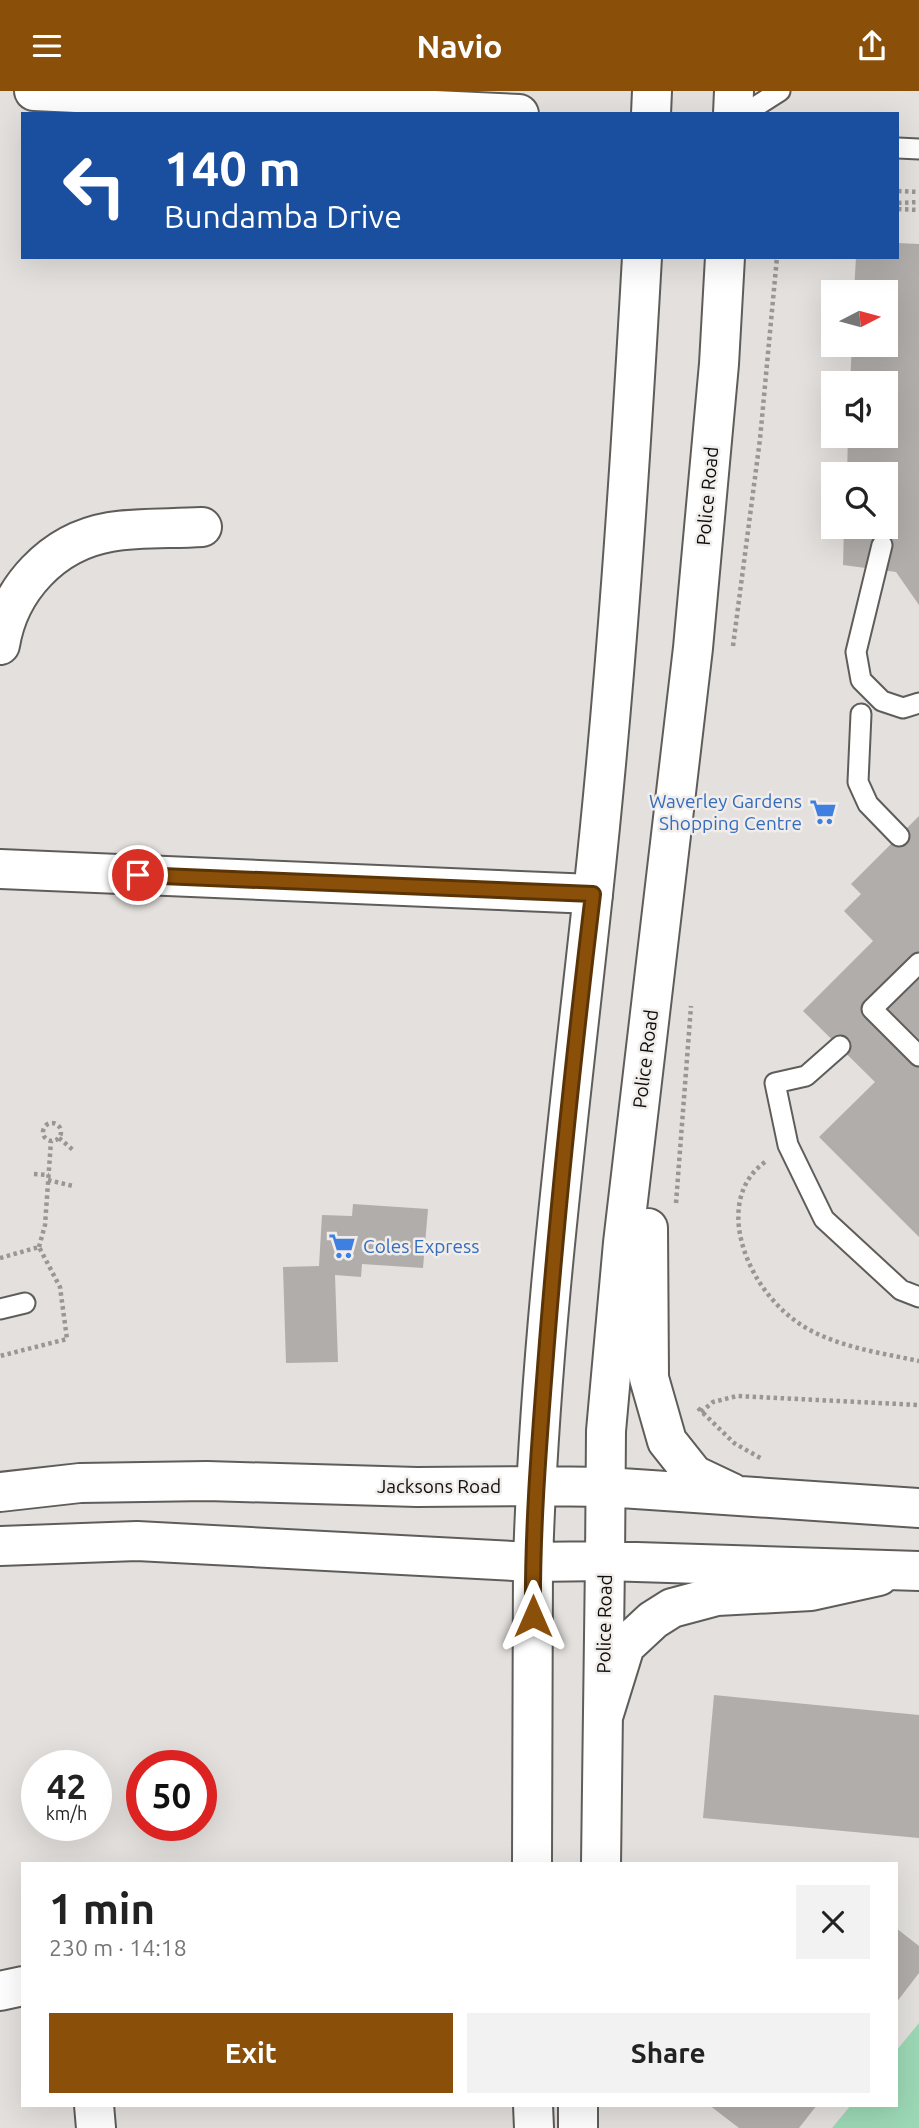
<!DOCTYPE html>
<meta charset="utf-8">
<style>
body{margin:0;font-family:Ubuntu,sans-serif;background:#f2f2f2;color:#222;height:100vh;display:flex;flex-direction:column;font-size:26px;white-space:nowrap}
*{box-sizing:border-box;margin:0}
p{font-size:23px;color:#767676}
.icon{flex:none;width:38px;height:38px;fill:none;stroke:currentColor;stroke-width:2;stroke-linecap:round;stroke-linejoin:round}
.map{position:relative;flex:1;overflow:hidden}
.details{position:absolute;left:21px;top:1771px;width:877px;height:245px;display:flex;flex-direction:column;background:#fff;border-radius:0px;box-shadow:0 7px 28px #0002}
.details>*{flex:none}
.guide{position:absolute;left:21px;top:21px;width:878px;height:147px;border-radius:0px;box-shadow:0 7px 28px #0002;background:#1a4fa0;color:#fff;overflow:hidden}
.needle{width:46px;rotate:84deg}
.controls{position:absolute;left:821px;top:189px;display:grid;gap:14px}
.controls a{display:grid;place-items:center;width:77px;height:77px;border-radius:0px;background:#fff;box-shadow:0 7px 28px #0002;font-size:35px}
.speed{position:absolute;left:21px;top:1659px;display:flex;gap:14px;font-size:35px;font-weight:700;text-align:center}
.speed>*{display:grid;place-content:center;width:91px;height:91px;border-radius:50%;background:#fff;box-shadow:0 7px 28px #0002;line-height:1}
.speed small{font-size:18px;font-weight:400}
.speed .limit{border:10px solid #d22;background:#fff;color:#111}
.pin{position:absolute;display:grid;place-items:center;width:60px;height:60px;color:#fff;margin:-30px;border:4px solid #fff;border-radius:50%;box-shadow:0 2px 7px #0007}
.me{position:absolute;width:77px;margin:-38px;rotate:0deg;stroke-linejoin:round;filter:drop-shadow(0 0 5px #0008)}
.turn{display:flex;align-items:center;gap:24px;height:147px;padding:0 28px;font-size:32px}
.turn .icon{width:91px;height:91px;stroke-width:2.5}
.turn b{display:block;font-size:49px;line-height:60px}
.round{display:grid;place-items:center;flex:none;width:74px;height:74px;border-radius:0px;background:#f2f2f2}
.headline{display:flex;align-items:center;justify-content:space-between;height:119px;padding:0 28px}
h1{font-size:42px;font-weight:700;line-height:52px}
.button{display:flex;gap:14px;margin-top:auto;padding:14px 28px}
.button a{flex:1;height:80px;border-radius:0px;background:#8a500a;color:#fff;font-size:28px;font-weight:700;line-height:80px;text-align:center}
.button a+a{background:#f2f2f2;color:#222}
header{display:flex;justify-content:space-between;align-items:center;height:91px;padding:0 28px;background:#8a500a;color:#fff;font-size:32px;font-weight:700}
.map>svg:first-child{display:block}
.green{fill:#9cd8b5}
.building{fill:#b1adab}
.lines{fill:none;stroke-linecap:round;stroke-linejoin:round}
.service-casing{stroke:#5f5d5a;stroke-width:23}
.minor-casing{stroke:#5f5d5a;stroke-width:42}
.tertiary-casing{stroke:#5f5d5a;stroke-width:42}
.secondary-casing{stroke:#5f5d5a;stroke-width:42}
.primary-casing{stroke:#5f5d5a;stroke-width:42}
.path{stroke:#999694;stroke-width:4.5;stroke-dasharray:3.5 3.5;stroke-linecap:butt}
.service{stroke:#fff;stroke-width:19}
.minor{stroke:#fff;stroke-width:38}
.tertiary{stroke:#fff;stroke-width:38}
.secondary{stroke:#fff;stroke-width:38}
.primary{stroke:#fff;stroke-width:38}
.route-casing{stroke:#5a3406;stroke-width:18}
.route{stroke:#8a500a;stroke-width:12}
.labels{text-anchor:middle;dominant-baseline:central;stroke-width:5;stroke-linejoin:round;paint-order:stroke}
.street-label{font-size:19px;fill:#0f0e0d;stroke:#f0edea}
.shop-label{font-size:19px;fill:#366cbe;stroke:#f0edea;text-anchor:end}
</style>
<header><svg class="icon" aria-label="menu" viewBox="0 0 24 24"><path d="M4 6h16M4 12h16M4 18h16"/></svg>Navio<svg class="icon" aria-label="share" viewBox="0 0 24 24"><path d="M12 15V3M7 8l5-5 5 5M5 13v7h14v-7"/></svg></header>
<div class="map">
<svg width="919" height="2037" viewBox="0 0 919 2037">
<rect width="100%" height="100%" fill="#e3e0dd"/>
<!-- green -->
<path class="green" d="M919 1932V2037H832L851 2014H896V1960Z"/>
<!-- building -->
<path class="building" d="M898 152 919 153V514L896 481 843 474 844 436H886V383H847L848 345H886V292H850L852 254H886V201H854L856 166H898Z
M919 725V1146L819 1046 875 991 803 920 873 850 844 820 861 803 851 793Z
M353 1113 428 1118 423 1177 362 1173 361 1186 335 1184 338 1271 286 1272 283 1176 319 1175 322 1124 352 1125Z
M714 1604 919 1624V1747L703 1727Z
M896 1837 919 1855V1882L896 1912Z
M709 2014H817L799 2037H739Z"/>
<g class="lines">
<!-- service casing -->
<g class="service-casing">
<path id="service" d="M744 23 780 0
M898 57 919 58
M882 454 856 561 861 589 882 610 903 617 919 612
M861 623 858 691 868 713 899 745
M919 872 872 918 919 965
M840 955 806 985 775 992 788 1054 824 1128 901 1199 919 1206
M0 1218 25 1212"/>
</g>
<!-- minor casing -->
<g class="minor-casing">
<path id="minor" d="M0 554C9 498 52 451 110 441 140 436 172 438 202 436
M0 778 593 803
M0 1900 23 1895
M94 2014 96 2037"/>
</g>
<!-- tertiary casing -->
<g class="tertiary-casing">
<path id="tertiary" d="M34 0 519 23"/>
</g>
<!-- secondary casing -->
<g class="secondary-casing">
<path id="secondary" d="M603 1626 625 1555 653 1529 672 1517 717 1505 811 1500 879 1485
M532 1773 533 1471
M601 1773 605 1470
M533 2014 534 2037
M578 2037V2014"/>
</g>
<!-- primary casing -->
<g class="primary-casing">
<path id="primary" d="M651 23 652 0
M733 23 734 0
M648 1137 649 1287 667 1350 694 1384 732 1402
M0 1401 80 1392 207 1390 417 1396 535 1395 606 1396 919 1417
M0 1455 137 1450 533 1471 605 1470 919 1480
M605 1470 606 1340 623 1152 693 557 719 273 725 166
M533 1471C540 1248 569 1025 593 803 616 591 630 379 642 166"/>
</g>
<!-- path -->
<path class="path" d="M898 100 919 101
M898 112 919 111
M898 118 919 119
M733 555 760 348 777 166
M43 1041a9 9 0 1 1 18 0a9 9 0 1 1-18 0Z
M59 1047 73 1059
M765 1071C743 1087 736 1111 739 1137 745 1182 778 1226 820 1244 851 1258 886 1263 919 1270
M34 1083 49 1084
M48 1089 73 1095
M676 1112 691 915
M39 1156 45 1134 51 1050
M0 1167 39 1156 60 1196 67 1248 0 1265
M698 1317 734 1352 762 1368
M701 1321 713 1311 737 1305 919 1314"/>
<!-- service -->
<use href="#service" class="service"/>
<!-- minor -->
<use href="#minor" class="minor"/>
<!-- tertiary -->
<use href="#tertiary" class="tertiary"/>
<!-- secondary -->
<use href="#secondary" class="secondary"/>
<!-- primary -->
<use href="#primary" class="primary"/>
</g>
<g class="lines">
<!-- route casing -->
<g class="route-casing">
<path id="route" d="M138 784 593 803C575 952 559 1101 547 1251 540 1342 532 1433 533 1525"/>
</g>
<!-- route -->
<use href="#route" class="route"/>
</g>
<!-- icons -->
<defs>
<g id="supermarket-bare" transform="scale(2.1)"><path d="M-6-5.5h2.5l.6 2H6L4.5 2H-2.5L-4.4-4H-6ZM-1.5 3.2a1.3 1.3 0 1 0 .1 0ZM3 3.2a1.3 1.3 0 1 0 .1 0Z" fill="#3f7fe0" stroke="#f0edea" stroke-width="2.5" paint-order="stroke"/></g>
</defs>
<g fill-rule="evenodd">
<use href="#supermarket-bare" x="823" y="721"/>
<use href="#supermarket-bare" x="342" y="1155"/>
</g>
<g class="labels">
<!-- street labels -->
<g class="street-label">
<text transform="translate(707 405) rotate(-85)">Police Road</text>
<text transform="translate(645 968) rotate(-83)">Police Road</text>
<text x="439" y="1395">Jacksons Road</text>
<text transform="translate(604 1533) rotate(-89)">Police Road</text>
</g>
<!-- shop labels -->
<g class="shop-label">
<text x="802" y="710">Waverley Gardens<tspan x="802" dy="22">Shopping Centre</tspan></text>
<text x="363" y="1155" text-anchor="start">Coles Express</text>
</g>
</g>
</svg>
<div class="controls">
<a><svg class="needle" viewBox="-14 -14 28 28"><path d="M0-13l5 13h-10z" fill="#e53935"/><path d="M0 13l5-13h-10z" fill="#767676"/></svg></a>
<a><svg class="icon" aria-label="sound" viewBox="0 0 24 24"><path d="M4 9h4l5-4v14l-5-4H4zM17 9q2 3 0 6"/></svg></a>
<a><svg class="icon" aria-label="search" viewBox="0 0 24 24"><circle cx="10" cy="10" r="6"/><path d="M15 15l6 6"/></svg></a>
</div>
<div class="speed"><div>42<small>km/h</small></div><div class="limit">50</div></div>
<div class="pin" style="left:138px;top:784px;background:#d93025"><svg class="icon" aria-label="arrive" viewBox="0 0 24 24"><path d="M6 21V4h12l-3 4 3 4H6"/></svg></div>
<svg class="me" style="left:533px;top:1525px" viewBox="-20 -20 40 40"><path d="M0-17L14 15 0 8-14 15z" fill="#8a500a" stroke="#fff" stroke-width="4"/></svg>
<div class="guide">
<div class="turn"><svg class="icon" aria-label="left" viewBox="0 0 24 24"><path d="M17 20v-9H6M10 6l-5 5 5 5"/></svg><div><b>140 m</b>Bundamba Drive</div></div>
</div>
<section class="details">
<div class="headline"><div><h1>1 min</h1><p>230 m · 14:18</p></div><a class="round"><svg class="icon" aria-label="close" viewBox="0 0 24 24"><path d="M6 6l12 12M18 6L6 18"/></svg></a></div>
<div class="button"><a>Exit</a><a>Share</a></div>
</section>
</div>
